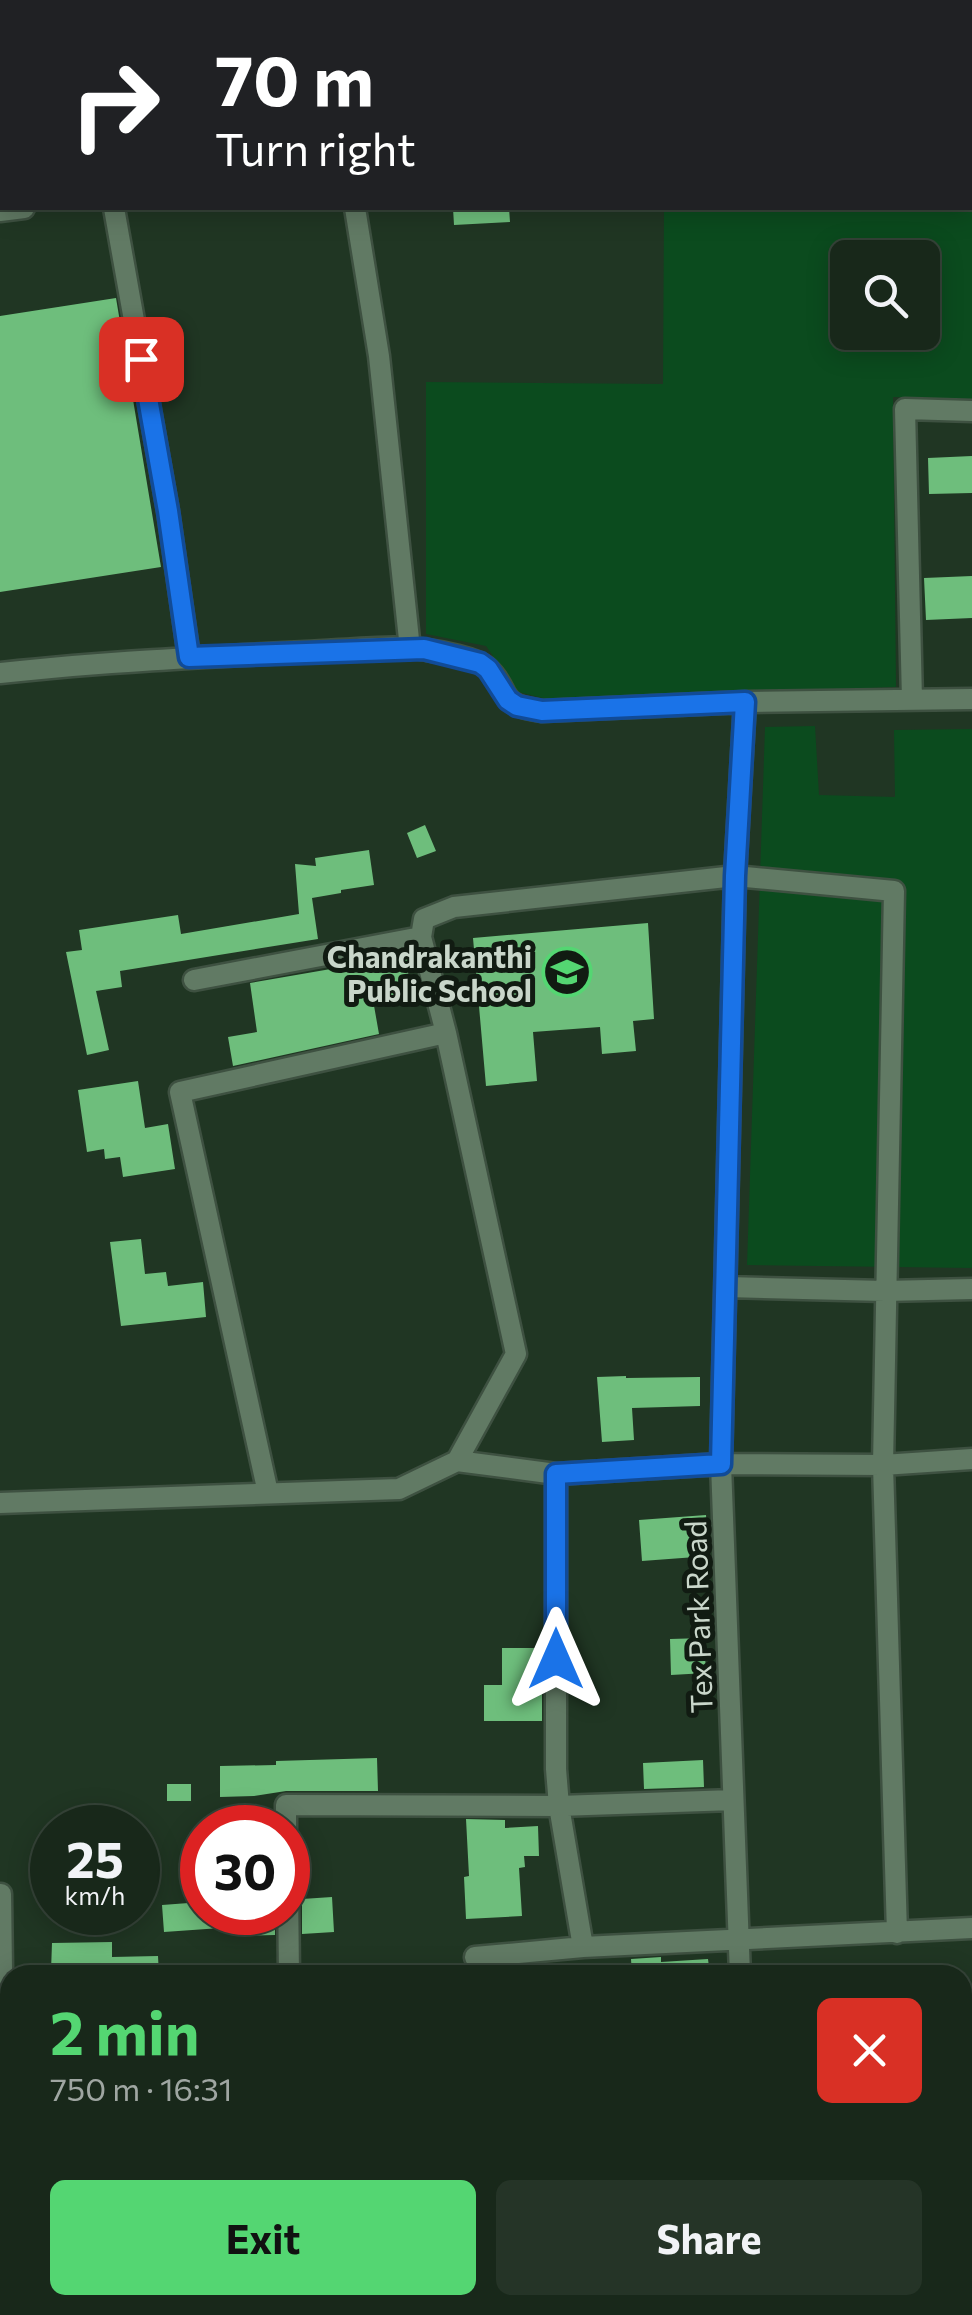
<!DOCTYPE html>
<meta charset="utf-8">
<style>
body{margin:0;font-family:Commissioner,sans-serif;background:#253427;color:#f1f3f6;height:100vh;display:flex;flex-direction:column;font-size:38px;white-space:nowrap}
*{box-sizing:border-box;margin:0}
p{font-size:32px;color:#9fa6a2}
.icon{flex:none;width:55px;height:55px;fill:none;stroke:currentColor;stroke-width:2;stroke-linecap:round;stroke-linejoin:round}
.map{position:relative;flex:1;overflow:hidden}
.panel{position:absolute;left:0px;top:1965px;width:972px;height:350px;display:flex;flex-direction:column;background:#18281a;border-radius:30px 30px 0 0;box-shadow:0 5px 25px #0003,0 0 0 2px #364439}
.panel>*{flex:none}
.guide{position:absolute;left:0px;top:0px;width:972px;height:210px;box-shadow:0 5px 25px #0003,0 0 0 2px #364439;background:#202124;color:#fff;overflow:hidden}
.tools{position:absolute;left:830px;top:240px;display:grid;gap:20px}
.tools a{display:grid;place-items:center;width:110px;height:110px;border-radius:15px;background:#18281a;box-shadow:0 5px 25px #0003,0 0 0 2px #364439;font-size:50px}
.speed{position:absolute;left:30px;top:1805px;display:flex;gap:20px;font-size:50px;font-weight:700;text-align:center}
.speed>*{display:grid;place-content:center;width:130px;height:130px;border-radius:50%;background:#18281a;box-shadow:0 5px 25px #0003,0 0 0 2px #364439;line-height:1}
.speed small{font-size:25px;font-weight:400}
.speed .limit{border:15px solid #d22;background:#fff;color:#111}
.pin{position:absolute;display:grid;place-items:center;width:85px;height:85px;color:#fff;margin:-42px;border-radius:20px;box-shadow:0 5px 15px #0006}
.me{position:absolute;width:110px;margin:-55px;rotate:0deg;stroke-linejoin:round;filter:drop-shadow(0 0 8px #0008)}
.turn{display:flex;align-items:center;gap:35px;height:210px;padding:0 50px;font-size:45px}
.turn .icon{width:130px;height:130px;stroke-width:2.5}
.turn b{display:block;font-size:70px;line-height:85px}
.round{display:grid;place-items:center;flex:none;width:105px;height:105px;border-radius:15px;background:#253427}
.summary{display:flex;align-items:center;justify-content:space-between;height:170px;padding:0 50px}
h1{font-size:60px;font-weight:700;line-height:75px;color:#54d672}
.primary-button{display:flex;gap:20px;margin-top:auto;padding:20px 50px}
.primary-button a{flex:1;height:115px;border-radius:15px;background:#54d672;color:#111;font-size:40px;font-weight:700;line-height:115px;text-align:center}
.primary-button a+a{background:#253427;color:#f1f3f6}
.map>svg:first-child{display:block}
.green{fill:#0b4b1e;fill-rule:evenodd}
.building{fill:#6ebe7c}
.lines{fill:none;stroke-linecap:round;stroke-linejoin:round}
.minor-casing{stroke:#3e5141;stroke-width:25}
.minor{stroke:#617a64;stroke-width:20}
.route-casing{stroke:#114b97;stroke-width:25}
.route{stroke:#1a73e8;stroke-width:18}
.labels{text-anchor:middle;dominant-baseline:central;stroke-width:10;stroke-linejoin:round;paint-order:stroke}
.poi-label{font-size:30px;font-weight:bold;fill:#c9d6ca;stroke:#111b12;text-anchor:end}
.street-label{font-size:30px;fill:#c9d6ca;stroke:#111b12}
</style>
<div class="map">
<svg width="972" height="2315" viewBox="0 0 972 2315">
<rect width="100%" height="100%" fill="#203623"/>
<!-- green -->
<path class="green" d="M666 0H972V399L893 397 896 687 551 700 518 692 486 646 426 634V382L663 384 664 208H970V2H666ZM848 258H922V332H848Z
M815 726 819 795 895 797 894 730 972 729V1268L747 1265 765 727Z"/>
<!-- building -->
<path class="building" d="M453 208H509L510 222 454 225Z
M116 298 161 567 0 592V316Z
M972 456V493L929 494 928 458Z
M972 576V618L926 620 924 578Z
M425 825 436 851 417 858 407 833Z
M369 850 374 885 341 890V893L312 898 318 939 120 971 122 987 96 991 109 1050 87 1055 66 952 82 950 79 930 178 915 181 934 299 914 295 864 316 866 315 858Z
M648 923 654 1019 633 1021 636 1051 602 1054 600 1027 533 1032 537 1081 486 1086 473 938Z
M406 956 411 995 373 1000 379 1034 233 1066 228 1037 257 1032 250 983Z
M138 1081 145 1128 168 1124 175 1169 123 1177 120 1157 105 1159 104 1149 87 1152 78 1090Z
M141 1239 145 1274 166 1272 168 1286 203 1282 206 1317 121 1326 110 1242Z
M626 1376V1378L700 1377V1406L632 1408 634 1440 602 1442 597 1377Z
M706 1515 709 1556 642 1561 639 1520Z
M704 1638 706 1673 671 1675 670 1639Z
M502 1648H542V1721H484V1685H502Z
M377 1758 378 1791H286L254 1796 220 1797V1766L276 1765V1761Z
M703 1760 704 1787 644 1789 643 1763Z
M167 1784H191V1801H167Z
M466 1819 505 1820V1828L538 1826 539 1856H524L525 1867 519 1868 522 1916 466 1919 464 1877 469 1876Z
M332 1897 334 1932 302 1934V1899Z
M202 1902V1912H275V1935L236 1936 235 1927 164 1932 162 1905Z
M112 1942V1957L158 1956 159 1975H70V1971H51L52 1943Z
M661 1957V1962L708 1959 710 1975H632L631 1959Z"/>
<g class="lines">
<!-- minor casing -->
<g class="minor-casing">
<path id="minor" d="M76 0 77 2
M321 0 322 2
M0 169H2
M114 208 168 511 189 657
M355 208 379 356 410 649
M0 211 24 208
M0 673C102 662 203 657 305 652 340 651 394 644 427 650 442 652 475 658 486 667 513 690 493 705 542 711L745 702 735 876 721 1464 740 1975
M912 700 905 409 972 411
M745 702 972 699
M194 980 421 937
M727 1287 885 1291 972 1289
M457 1461 556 1474 721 1464 883 1465 972 1459
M556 1474V1769L559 1806 583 1947
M268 1493 180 1092 446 1033
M0 1503 399 1489 457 1461 516 1354 446 1033 421 937 424 919 454 907 735 876 894 891 883 1465 897 1933
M286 1828V1805L559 1806 733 1800
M288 1886 289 1975
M1 1894 6 2272H10
M475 1957 583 1947 972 1928
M962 2270 969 2269
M619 2305V2315
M751 2305 752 2315
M872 2305V2315"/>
</g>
<!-- minor -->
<use href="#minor" class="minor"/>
</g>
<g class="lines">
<!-- route casing -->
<g class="route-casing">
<path id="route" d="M141 359 168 511 189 657 424 649 480 663 488 669 508 700 517 706 542 711 745 702 735 876 721 1464 556 1474V1659"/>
</g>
<!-- route -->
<use href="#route" class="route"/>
</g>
<!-- icons -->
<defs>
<g id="school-ring" transform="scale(2.5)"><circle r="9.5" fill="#111b12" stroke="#54d672" stroke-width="1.5"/><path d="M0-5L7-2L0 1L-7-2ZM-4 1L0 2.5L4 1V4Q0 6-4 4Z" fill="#54d672"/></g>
</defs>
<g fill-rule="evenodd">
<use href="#school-ring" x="567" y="972"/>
</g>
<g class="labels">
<!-- poi labels -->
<g class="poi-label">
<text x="532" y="955">Chandrakanthi<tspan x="532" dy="34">Public School</tspan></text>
</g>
<!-- street labels -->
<g class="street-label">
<text transform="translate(697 1617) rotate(-92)">Tex Park Road</text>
</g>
</g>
</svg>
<div class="tools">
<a><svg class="icon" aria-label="search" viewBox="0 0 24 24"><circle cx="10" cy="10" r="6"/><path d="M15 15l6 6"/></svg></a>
</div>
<div class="speed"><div>25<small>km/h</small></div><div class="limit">30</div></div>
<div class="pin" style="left:141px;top:359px;background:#d93025"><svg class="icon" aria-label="arrive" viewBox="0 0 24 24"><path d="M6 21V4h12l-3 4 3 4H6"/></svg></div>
<svg class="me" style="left:556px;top:1659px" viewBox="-20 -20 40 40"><path d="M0-17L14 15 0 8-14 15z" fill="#1a73e8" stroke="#fff" stroke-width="4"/></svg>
<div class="guide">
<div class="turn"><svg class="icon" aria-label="right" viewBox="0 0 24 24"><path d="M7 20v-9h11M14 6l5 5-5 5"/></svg><div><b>70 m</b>Turn right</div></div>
</div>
<section class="panel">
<div class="summary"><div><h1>2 min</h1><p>750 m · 16:31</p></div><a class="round" style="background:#d93025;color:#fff"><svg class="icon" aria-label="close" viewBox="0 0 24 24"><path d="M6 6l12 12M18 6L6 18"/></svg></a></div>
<div class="primary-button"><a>Exit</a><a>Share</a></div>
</section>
</div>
